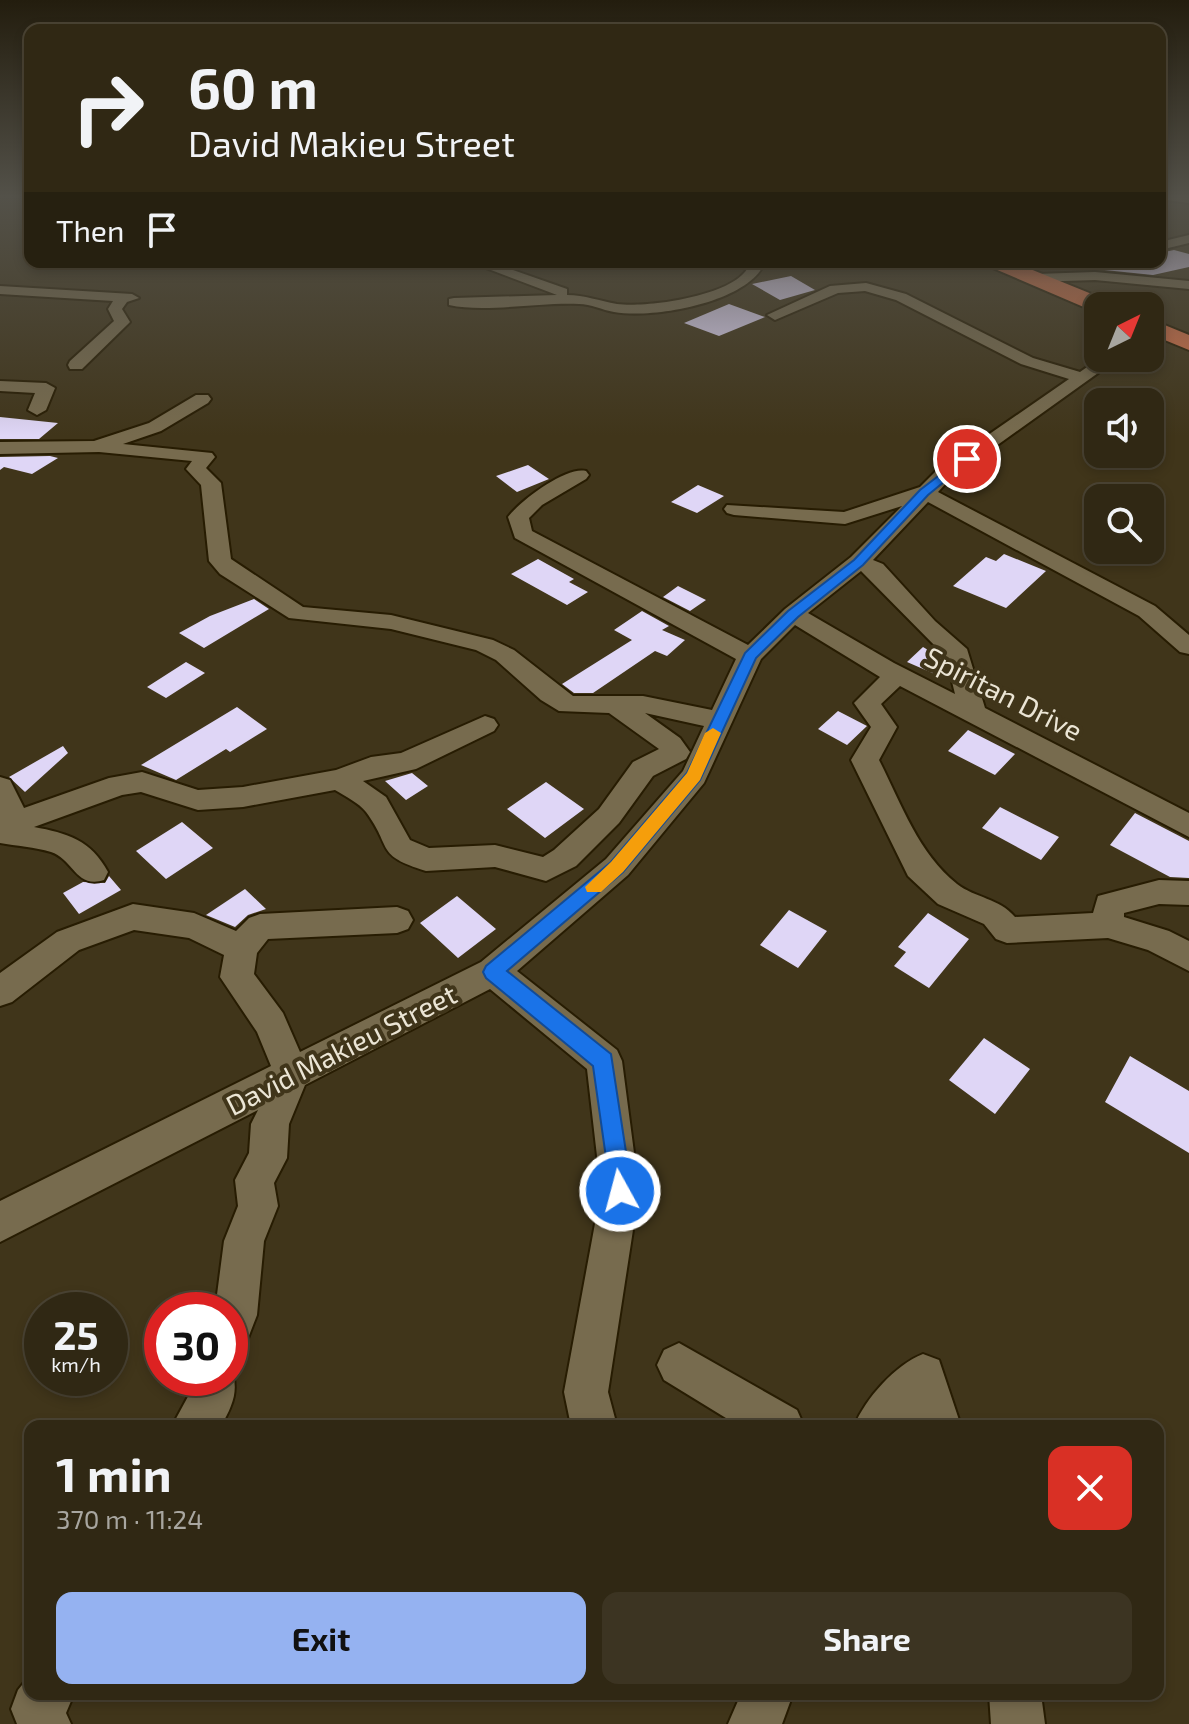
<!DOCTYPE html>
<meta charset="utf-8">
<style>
body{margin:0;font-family:"Exo 2",sans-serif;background:#3c3422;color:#f1f3f6;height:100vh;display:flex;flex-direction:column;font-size:30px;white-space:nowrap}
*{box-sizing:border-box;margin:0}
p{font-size:26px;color:#a8a6a0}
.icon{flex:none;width:44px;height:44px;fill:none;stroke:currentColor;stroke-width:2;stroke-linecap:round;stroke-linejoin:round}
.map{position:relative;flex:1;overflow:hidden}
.details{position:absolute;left:24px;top:1420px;width:1140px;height:280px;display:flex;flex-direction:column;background:#302814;border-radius:16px;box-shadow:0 4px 12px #0003,0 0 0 2px #4b4434}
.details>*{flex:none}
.top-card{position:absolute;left:24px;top:24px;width:1142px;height:244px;border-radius:16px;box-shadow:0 4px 12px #0003,0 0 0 2px #4b4434;background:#302814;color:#f1f3f6;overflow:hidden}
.needle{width:52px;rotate:43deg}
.tools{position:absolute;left:1084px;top:292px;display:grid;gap:16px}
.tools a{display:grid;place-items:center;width:80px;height:80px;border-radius:16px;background:#302814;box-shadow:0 4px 12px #0003,0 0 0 2px #4b4434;font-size:40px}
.speed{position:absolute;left:24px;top:1292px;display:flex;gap:16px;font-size:40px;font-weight:700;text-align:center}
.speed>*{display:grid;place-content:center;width:104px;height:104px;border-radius:50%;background:#302814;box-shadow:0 4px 12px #0003,0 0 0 2px #4b4434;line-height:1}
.speed small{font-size:20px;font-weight:400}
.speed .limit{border:12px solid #d22;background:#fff;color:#111}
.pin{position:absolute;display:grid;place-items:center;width:68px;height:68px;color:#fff;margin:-34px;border:4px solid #fff;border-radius:50%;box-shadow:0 2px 8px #0007}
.me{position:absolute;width:88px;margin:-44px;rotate:353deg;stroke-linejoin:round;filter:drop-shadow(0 0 6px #0008)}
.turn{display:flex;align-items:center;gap:28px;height:168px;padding:0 32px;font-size:36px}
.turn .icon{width:104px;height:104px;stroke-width:2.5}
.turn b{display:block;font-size:56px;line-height:68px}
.then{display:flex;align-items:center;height:76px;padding:0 32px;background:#0003;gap:16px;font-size:30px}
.round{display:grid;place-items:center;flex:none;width:84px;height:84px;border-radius:16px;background:#3c3422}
.head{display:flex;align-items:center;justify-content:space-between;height:136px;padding:0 32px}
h1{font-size:48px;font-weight:700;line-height:60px}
.button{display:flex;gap:16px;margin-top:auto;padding:16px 32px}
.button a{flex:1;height:92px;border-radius:16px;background:#95b2f1;color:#111;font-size:32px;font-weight:700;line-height:92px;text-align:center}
.button a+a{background:#3c3422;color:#f1f3f6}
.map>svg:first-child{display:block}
.building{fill:#dfd6f6}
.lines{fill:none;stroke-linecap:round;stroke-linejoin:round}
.street-casing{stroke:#271c02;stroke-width:4}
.highway-casing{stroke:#271c02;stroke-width:4}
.street{fill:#776b4e;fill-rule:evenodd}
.highway{fill:#d37048;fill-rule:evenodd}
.route{fill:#1a73e8;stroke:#114b97;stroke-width:2}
.slow{fill:#f59e0b}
.labels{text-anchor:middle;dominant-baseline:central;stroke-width:8;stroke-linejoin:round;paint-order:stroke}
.street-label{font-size:28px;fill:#ebe5d5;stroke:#40351a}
</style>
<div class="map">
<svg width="1189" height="1724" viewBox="0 0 1189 1724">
<rect width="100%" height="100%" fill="#40351a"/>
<!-- building -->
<path class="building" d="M1174 250 1189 254V267L1153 275 1095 269 1066 270 1067 262H1160V253Z
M791 276 815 290 780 300 752 284Z
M729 304 765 317 719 336 684 323Z
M0 417 58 423 39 439H0Z
M50 456 58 458 32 474 4 467 0 470V457Z
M528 465 549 479 517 492 496 476Z
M698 485 724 496 697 513 671 502Z
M1004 554 1046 571 1006 608 953 586 986 557 996 561Z
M538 559 574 579 569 582 588 592 567 605 511 574Z
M678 586 706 600 690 611 663 597Z
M254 599 269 609 204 648 179 633 210 616Z
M642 611 669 626 662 630 685 640 667 656 655 651 593 693H574L562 684 632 640 614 630Z
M923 647 943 659 945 667 937 675 907 662Z
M186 662 205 673 166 698 147 687Z
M237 707 267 729 230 752 226 749 176 780 141 765Z
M838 711 867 726 847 745 818 729Z
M968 730 1015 754 995 775 948 751Z
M63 746 68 753 25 792 9 777Z
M412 773 428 786 406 800 385 781Z
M546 782 584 809 545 838 507 809Z
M1000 807 1059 837 1041 860 982 828Z
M1135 813 1189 841V878L1170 877 1110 845Z
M182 822 213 848 166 879 136 851Z
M109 876 121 890 79 914 63 893 83 882 105 883Z
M245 889 266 909 248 915 235 927 206 915Z
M457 896 496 929 458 958 420 923Z
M789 910 827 931 798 968 760 945Z
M928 913 969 939 929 988 894 966 906 952 898 947Z
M984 1038 1030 1069 995 1114 949 1080Z
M1130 1056 1189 1091V1153L1105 1102Z"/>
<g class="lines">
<!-- street casing -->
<g class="street-casing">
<path id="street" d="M1160 195H1189V203L1160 199Z
M1189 235V243L1160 250V242Z
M470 262H490L567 289V295C585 295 599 301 617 304 647 308 731 296 747 269L740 262H756L762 268C741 303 653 319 614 312 602 310 591 304 579 304 540 302 485 313 449 305V299L454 298 557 295Z
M1012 262H1026L1036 274 1095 272 1189 281V289L1095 280 1032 282 1027 281Z
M866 283 906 294 1033 358 1080 372 1100 358H1119L950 479 938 492 1155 606 1189 635V654L1180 652 1139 616 928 502 873 560 883 564 935 621 967 649 985 708 1189 813V837L900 686 881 704 897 727 879 760C901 803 918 853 957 884 975 898 999 898 1015 917L1093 913 1098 896 1159 880 1189 881V905L1159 904 1124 913V917L1169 931 1189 941V971L1148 950 1108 938 1007 943 996 939 984 924 938 904 908 876 851 760 871 727 854 703 880 677 795 625 761 659 704 783 628 875 517 971 617 1050 622 1061 639 1191 608 1392 617 1426H571L564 1392 601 1191 587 1069 490 989 305 1085 289 1124 287 1158 274 1183 278 1206 264 1241 257 1315 245 1346 230 1352V1310H215L224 1241 238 1206 235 1180 249 1153 251 1124 258 1110 0 1242V1201L271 1066 257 1032 220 977 224 955 189 938 134 930 79 950 12 1002 0 1006V973L57 932 133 904 194 913 236 931 249 918 260 914 397 907 408 911 413 920 408 929 397 933 268 939 257 953 254 974 283 1013 300 1052 481 962 606 859 683 771 704 726 645 713 680 738 690 752 686 759 653 776 619 823 576 866 546 881 495 867 426 871C374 855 393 848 366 812 359 803 345 796 335 790L243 807 198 810 141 792 122 795 34 827C67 833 91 840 108 872L104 880C76 889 73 859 51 852 35 847 16 846 0 843V777L10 780 24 808 109 778 142 772 198 790 243 787 336 770 371 757 401 753 485 716 494 719 498 725 494 731 416 769 363 781 386 797 410 840 429 848 495 845 543 857 554 850 599 809 633 762 659 749 609 713 559 711 541 700 496 660 476 650 391 629 289 618 220 574 209 561 201 485 186 469 192 461 99 452 0 454V442L94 441 149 423 196 395H208L211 399 208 403 161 431 123 444 212 453 215 457 206 468 221 483 231 559 303 607 391 615 493 640 514 650 573 696H643L712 710 736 659 515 538 508 517C520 501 566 466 586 471L589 475 586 479 542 505 529 518 532 531 748 645 785 609 851 557 902 506 845 524 734 515 727 513 724 509 727 505 844 512 920 487 936 471 1069 379 1021 364 896 300 865 291 838 293 775 320 767 315 830 286ZM861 571 946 657 955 694 894 663 808 613Z
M0 286 132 294 139 298 127 302 122 309 130 322 127 325 82 369H70L68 365 70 361 114 321 108 309 113 301 0 294Z
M0 381 46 383 55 388 46 410 37 415 28 410 35 393 0 391Z
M679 1343 797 1410 804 1426H739L664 1380 657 1365 664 1350Z
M923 1354 939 1360 961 1426H915L913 1419 907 1426H854C866 1398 895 1365 923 1354Z
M230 1366C240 1389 233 1405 221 1426H172L191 1391V1378H230Z
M30 1675V1694H74L66 1713 71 1724H17L11 1709 18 1690Z
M741 1694H793L782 1724H728Z
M989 1694H1041L1045 1724H991Z"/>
</g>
<!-- highway casing -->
<g class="highway-casing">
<path id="highway" d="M985 262H1013L1109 301 1112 306H1098V312L1093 311 988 266Z
M1150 319 1189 335V350L1150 334Z"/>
</g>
<!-- street -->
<use href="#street" class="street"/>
<!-- highway -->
<use href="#highway" class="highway"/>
</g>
<!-- sky -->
<linearGradient id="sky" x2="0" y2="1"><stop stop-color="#231d0e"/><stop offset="0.45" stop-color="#535149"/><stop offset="1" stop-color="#535149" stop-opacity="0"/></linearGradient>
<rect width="1189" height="436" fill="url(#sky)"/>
<!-- route -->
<path class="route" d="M963 457 972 459 928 495 863 565 798 617 756 658 700 780 623 872 507 971 611 1054 632 1191 629 1200 620 1203 612 1200 593 1066 486 978 483 972 486 966 611 862 687 773 745 653 788 611 854 560 920 490Z"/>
<!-- slow -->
<path class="slow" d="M713 728 721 733 700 780 623 872 601 892H587L585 887 611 862 687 773 705 733Z"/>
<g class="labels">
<!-- street labels -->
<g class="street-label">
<text transform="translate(1004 693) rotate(27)">Spiritan Drive</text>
<text transform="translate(341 1049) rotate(-27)">David Makieu Street</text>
</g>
</g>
</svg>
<div class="tools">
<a><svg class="needle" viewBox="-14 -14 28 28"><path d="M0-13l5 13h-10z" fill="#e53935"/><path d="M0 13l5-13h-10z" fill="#a8a6a0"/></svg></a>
<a><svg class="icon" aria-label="sound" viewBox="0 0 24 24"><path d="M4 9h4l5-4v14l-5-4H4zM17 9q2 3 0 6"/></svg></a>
<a><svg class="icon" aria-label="search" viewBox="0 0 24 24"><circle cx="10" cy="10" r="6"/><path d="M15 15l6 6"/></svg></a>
</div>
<div class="speed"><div>25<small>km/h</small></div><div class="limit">30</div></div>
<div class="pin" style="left:967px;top:459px;background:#d93025"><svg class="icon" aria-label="arrive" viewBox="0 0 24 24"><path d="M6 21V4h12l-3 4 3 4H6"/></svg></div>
<svg class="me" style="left:620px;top:1191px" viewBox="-20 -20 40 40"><circle r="17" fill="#1a73e8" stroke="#fff" stroke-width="3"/><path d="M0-11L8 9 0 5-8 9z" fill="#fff"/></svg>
<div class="top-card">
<div class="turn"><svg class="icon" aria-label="right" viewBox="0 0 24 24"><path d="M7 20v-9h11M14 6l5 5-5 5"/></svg><div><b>60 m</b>David Makieu Street</div></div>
<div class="then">Then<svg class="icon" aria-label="arrive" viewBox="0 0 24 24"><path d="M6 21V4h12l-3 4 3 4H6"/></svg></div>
</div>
<section class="details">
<div class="head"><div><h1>1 min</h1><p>370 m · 11:24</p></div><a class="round" style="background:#d93025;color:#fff"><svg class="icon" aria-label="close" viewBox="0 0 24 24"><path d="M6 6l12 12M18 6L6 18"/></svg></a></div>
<div class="button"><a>Exit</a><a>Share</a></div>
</section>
</div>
